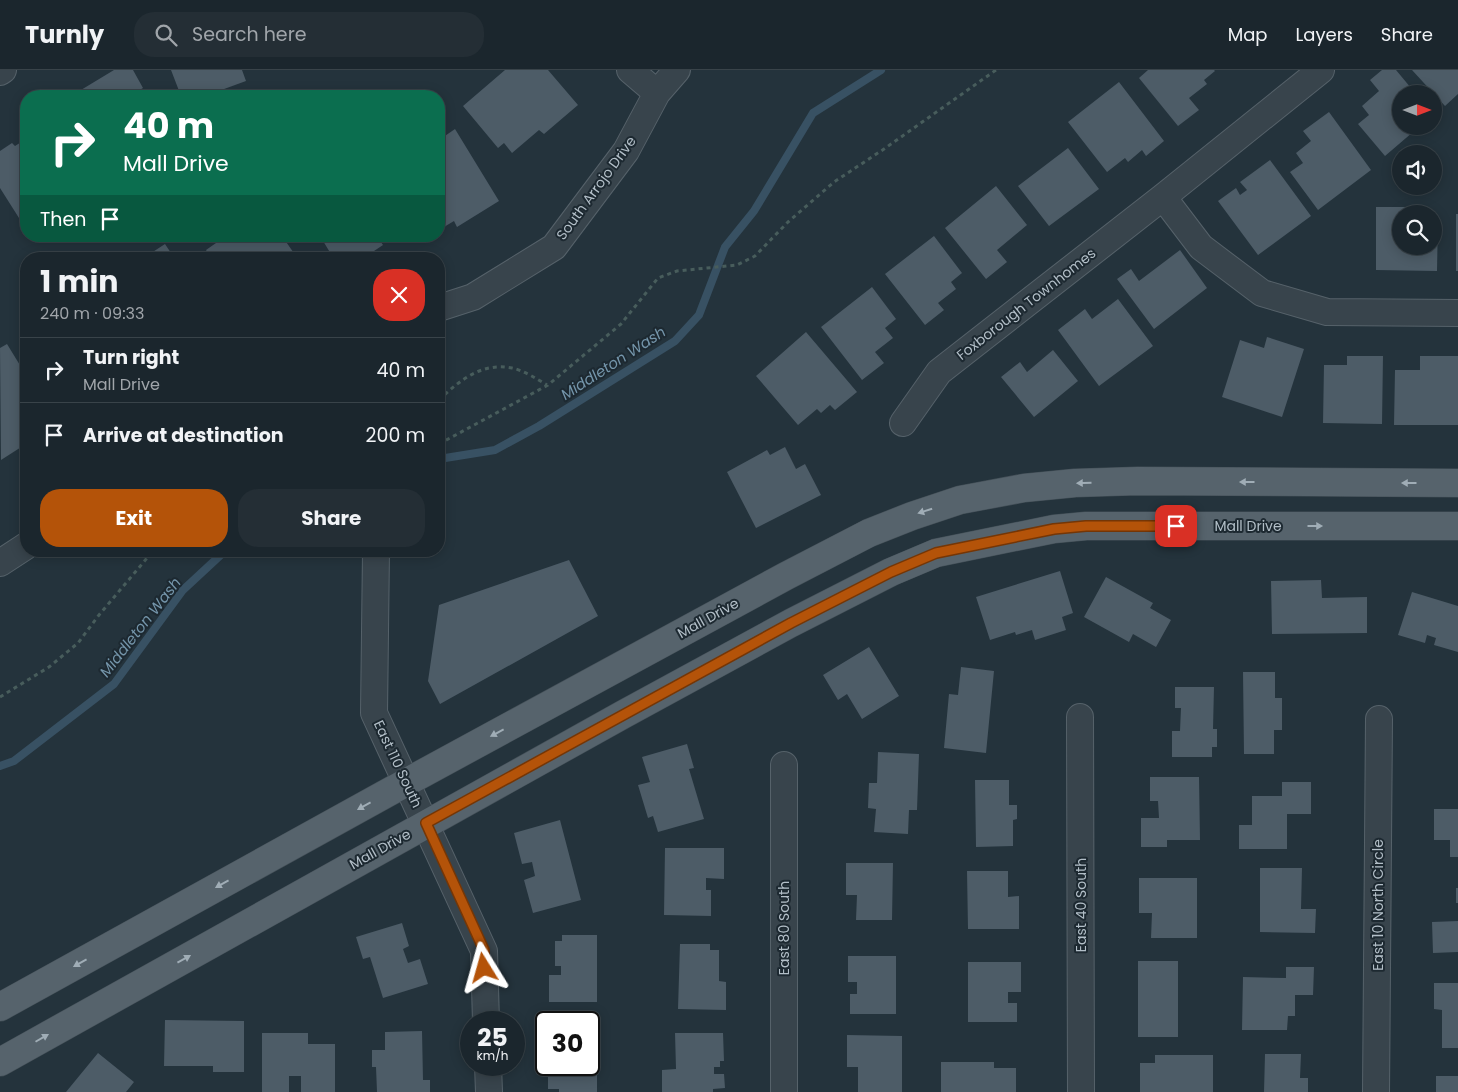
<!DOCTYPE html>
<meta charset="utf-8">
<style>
body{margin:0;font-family:Poppins,sans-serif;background:#242e35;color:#f1f3f6;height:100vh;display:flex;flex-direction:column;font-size:19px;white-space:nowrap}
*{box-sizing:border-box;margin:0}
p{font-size:16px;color:#a0a5aa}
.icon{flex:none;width:28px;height:28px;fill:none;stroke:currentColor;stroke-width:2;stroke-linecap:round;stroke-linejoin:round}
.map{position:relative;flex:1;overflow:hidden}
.details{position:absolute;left:20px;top:182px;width:425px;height:305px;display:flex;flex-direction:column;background:#1b262d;border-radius:20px;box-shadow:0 2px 12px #0003,0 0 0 1px #394349}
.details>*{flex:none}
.hud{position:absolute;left:20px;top:20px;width:425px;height:152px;border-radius:20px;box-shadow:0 2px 12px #0003,0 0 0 1px #394349;background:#0b6e4f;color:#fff;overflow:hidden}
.needle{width:32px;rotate:90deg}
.tools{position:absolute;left:1392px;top:15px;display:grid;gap:10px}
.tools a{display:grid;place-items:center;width:50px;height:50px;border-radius:50%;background:#1b262d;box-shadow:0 2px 12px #0003,0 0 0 1px #394349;font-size:25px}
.speed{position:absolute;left:460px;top:941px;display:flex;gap:10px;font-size:25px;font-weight:700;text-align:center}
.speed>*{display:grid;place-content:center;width:65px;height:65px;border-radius:50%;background:#1b262d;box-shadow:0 2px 12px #0003,0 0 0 1px #394349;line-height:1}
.speed small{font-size:12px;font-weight:400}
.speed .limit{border:2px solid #111;border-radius:8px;background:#fff;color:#111}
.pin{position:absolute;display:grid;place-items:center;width:42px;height:42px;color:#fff;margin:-21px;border-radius:10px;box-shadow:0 2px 8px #0006}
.me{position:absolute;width:55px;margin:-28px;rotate:352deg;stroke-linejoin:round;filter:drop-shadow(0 0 4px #0008)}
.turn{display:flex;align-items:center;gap:18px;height:105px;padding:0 20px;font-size:22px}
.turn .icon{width:65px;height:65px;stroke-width:2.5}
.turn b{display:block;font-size:35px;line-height:42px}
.then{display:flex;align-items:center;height:48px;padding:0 20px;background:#0003;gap:10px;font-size:19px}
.round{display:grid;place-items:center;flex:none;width:52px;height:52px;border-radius:20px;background:#242e35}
.summary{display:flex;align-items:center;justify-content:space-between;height:85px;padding:0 20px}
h1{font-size:30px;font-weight:700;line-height:38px}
.action{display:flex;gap:10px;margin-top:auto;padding:10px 20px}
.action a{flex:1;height:58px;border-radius:20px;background:#b45309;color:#fff;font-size:20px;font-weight:700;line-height:58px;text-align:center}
.action a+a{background:#242e35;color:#f1f3f6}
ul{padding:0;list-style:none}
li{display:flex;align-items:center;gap:15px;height:65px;padding:0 20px;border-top:1px solid #394349}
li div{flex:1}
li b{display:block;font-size:19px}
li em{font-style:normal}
header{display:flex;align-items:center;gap:30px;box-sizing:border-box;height:70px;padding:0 25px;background:#1b262d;border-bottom:1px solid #394349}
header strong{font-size:24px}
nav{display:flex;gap:28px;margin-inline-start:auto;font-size:18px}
.search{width:350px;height:45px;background:#242e35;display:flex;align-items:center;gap:12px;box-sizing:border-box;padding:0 18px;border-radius:20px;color:#a0a5aa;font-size:19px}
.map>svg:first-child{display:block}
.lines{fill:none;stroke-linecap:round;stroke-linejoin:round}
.stream{stroke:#385163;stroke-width:8}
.building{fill:#4d5c67}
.minor-casing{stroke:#56626a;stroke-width:28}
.major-casing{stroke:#445058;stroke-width:29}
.path{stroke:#485d5c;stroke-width:3;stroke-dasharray:4 4;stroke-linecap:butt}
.minor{stroke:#38444c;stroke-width:26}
.major{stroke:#56636c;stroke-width:28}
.oneway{fill:#a0adb6}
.route-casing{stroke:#753606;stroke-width:12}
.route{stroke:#b45309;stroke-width:9}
.labels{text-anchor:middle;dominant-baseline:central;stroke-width:4;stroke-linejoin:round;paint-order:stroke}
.street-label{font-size:14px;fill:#b3bfc8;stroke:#1d2931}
.water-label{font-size:15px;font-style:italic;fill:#7495aa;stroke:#1d2931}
</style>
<header>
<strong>Turnly</strong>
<div class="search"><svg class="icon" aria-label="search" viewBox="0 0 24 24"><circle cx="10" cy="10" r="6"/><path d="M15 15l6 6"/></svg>Search here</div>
<nav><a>Map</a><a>Layers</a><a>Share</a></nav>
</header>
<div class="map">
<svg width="1458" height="1022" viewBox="0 0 1458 1022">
<rect width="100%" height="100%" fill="#24333c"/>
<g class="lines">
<!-- stream -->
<path class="stream" d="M439 389 495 380 539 356 675 271 699 245 725 177 754 141 813 43 881 0
M0 696 14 691 114 614 183 520 225 481"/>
</g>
<!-- building -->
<path class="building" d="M114 0H133L143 18 133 24 135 26H71Z
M171 0H242L246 11 205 26H181Z
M505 0H548L578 35 544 64 539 60 512 83 504 73 498 78 463 36Z
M1148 0H1214L1215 1 1204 10 1207 14 1189 28 1199 40 1178 56 1139 8Z
M1382 0H1396L1416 24H1401V56H1420L1385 86 1358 54 1369 45 1362 36 1379 21 1370 10Z
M1412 0H1458V24L1445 36Z
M1119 12 1164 71 1146 86 1142 80 1128 92 1125 88 1107 102 1068 52Z
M1329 42 1371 100 1318 140 1290 102 1303 93 1296 83 1311 71 1303 61Z
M455 59 499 131 457 157 454 151 439 160V70Z
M26 69V144L19 148 0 118V81L12 73 15 76Z
M1068 78 1099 119 1049 156 1018 116Z
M1270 90 1311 146 1258 185 1218 131 1236 118 1240 125 1247 120 1240 112Z
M996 116 1027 155 997 180 1007 192 986 209 945 158Z
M1376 137H1412V144H1401V176H1434V150H1438L1437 201 1376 200Z
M1456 144H1458V201H1456Z
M226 166H282L298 189H211L206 180Z
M320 166H383L379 169 383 175 362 189H334Z
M934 166 962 203 951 212 956 219 938 233 944 240 925 255 885 204Z
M165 174 175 189H142Z
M1180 180 1207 218 1154 259 1117 209 1131 199 1139 211Z
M872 217 896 249 885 258 893 268 875 282 884 293 862 310 821 257Z
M1118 229 1153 276 1099 316 1058 260 1085 239 1092 249Z
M806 262 857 322 835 340 830 335 821 343 817 339 798 355 756 306Z
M1267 267 1304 279 1282 347 1222 327 1240 270 1264 278Z
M7 274 26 305V374L1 390 0 278Z
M1053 280 1078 311 1034 347 1001 307 1020 292 1027 302Z
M1347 286H1383L1382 354 1323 353 1324 295H1347Z
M1420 286H1458V355H1394L1395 300H1420Z
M785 377 796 399 805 394 821 425 756 458 727 402 767 380 770 385Z
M569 490 598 546 440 634 428 611 439 535Z
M1060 501 1073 543 1062 547 1066 560 1035 570 1032 560 1016 565 1015 562 990 570 976 527Z
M1106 507 1153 533 1150 538 1171 550 1156 577 1133 564 1129 572 1084 547Z
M1321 510 1322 528 1367 527V563L1272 564 1271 511Z
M1412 522 1458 536V582L1434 575 1436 568 1427 565 1425 573 1398 565Z
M869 577 899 626 862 649 847 624 838 630 823 605Z
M961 597 994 601 986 683 944 678 949 624 958 625Z
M1243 602H1275V628H1282V660H1274V684H1244Z
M1175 617H1214L1213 659H1217V677H1212V687H1172V661H1180L1181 638H1175Z
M687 674 694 698 689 699 704 749 658 762 653 746 648 748 638 715 650 712 642 687Z
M878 682 919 684 917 740H909L908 764 874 762 876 739 868 738 869 713H877Z
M1150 707H1199L1200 770H1167V777H1141V748H1159L1158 731H1150Z
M975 710H1009V735H1017V749L1013 750V776L976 777Z
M1282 712H1311V744H1287V779H1239V755H1252V726H1282Z
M1434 739H1458V787H1450V770H1434Z
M560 750 581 830 533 843 524 810 535 806 532 792 522 794 514 763Z
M665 778H724V809L706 808V820H711V846L664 845Z
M846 793H893L892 850H856L857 825H846Z
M1260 798H1302L1301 839H1316L1315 863 1260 862Z
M967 801H1008V827L1019 826V859H968Z
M1139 808H1197V868H1151L1152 843H1139Z
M1456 818H1458V833H1456Z
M1458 851V882L1433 883 1432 852Z
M402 853 409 876 403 879 408 893 420 889 428 914 383 928 370 887 363 889 356 867Z
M562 865H597V932H549V905H561V896H555V871H562Z
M680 874H710V880H719V911L726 912V940L678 939Z
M848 886H896V944H850V924H857V912H848Z
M1138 891H1178V967H1138Z
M968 892H1021V922H1008V933H1017V952H968Z
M1286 897H1314L1313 925H1295V946H1288L1287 960H1242L1243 907 1286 908Z
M1434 913H1458V978H1442V940L1434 939Z
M165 950 244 951V1002H213V996H164Z
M422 961 423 1010H430V1022H377L376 997H372V980H385V962Z
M262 963H308V974H335V1022H301V1006H289V1022H262Z
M589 963H597V1022H559V1019H548V1001H557V995H589Z
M675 963H723L724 991H720V997H714V1004H724L725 1018 713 1019V1022H662V1000L676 999Z
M847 965 902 966V1022H858V997H847Z
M98 983 134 1012 126 1022H66Z
M1265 984H1301L1300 1008H1308V1022H1264Z
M1155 985H1213V1022H1140V993H1155Z
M941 992H994V998H1016V1022H941Z
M1436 1006H1458V1022H1436Z"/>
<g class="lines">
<!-- minor casing -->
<g class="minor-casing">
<path id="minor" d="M630 0 657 23
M0 2 3 0
M1163 127 1201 177 1262 223 1327 242 1458 243
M439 238 473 227 554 177 626 81 657 23 677 0
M903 353 939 302 1163 127 1321 0
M376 481 374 643 484 881 486 952
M0 493 26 476
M1080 647 1081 1022
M784 695V1022
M488 995 489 1022
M1376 1022 1379 649"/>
</g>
<!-- major casing -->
<g class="major-casing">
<path id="major" d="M0 937 407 712 786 506 869 463 912 446 960 430 1024 418 1075 413 1138 411 1458 413
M0 992 624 644 791 553 891 502 936 483 1054 459 1086 456H1458"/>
</g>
<!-- path -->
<path class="path" d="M439 330C459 311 481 292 512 298 523 300 537 309 547 315
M439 374 548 315 621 254 658 208 677 201 737 195 755 186 788 152 834 112 884 79 996 0
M0 627 49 597 78 573 99 545 153 481"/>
<!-- minor -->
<use href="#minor" class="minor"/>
<!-- major -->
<use href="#major" class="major"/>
</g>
<!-- one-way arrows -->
<defs><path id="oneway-solid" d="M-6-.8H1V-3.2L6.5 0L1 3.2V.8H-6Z" transform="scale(1.25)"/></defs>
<g class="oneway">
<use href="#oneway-solid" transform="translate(1247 412) rotate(-180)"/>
<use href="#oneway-solid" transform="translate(1084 413) rotate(179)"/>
<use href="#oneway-solid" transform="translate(1409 413) rotate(-180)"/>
<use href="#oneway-solid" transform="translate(925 441) rotate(162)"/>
<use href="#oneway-solid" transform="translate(1315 456)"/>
<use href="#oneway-solid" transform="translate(497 663) rotate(152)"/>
<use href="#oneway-solid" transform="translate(364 736) rotate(151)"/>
<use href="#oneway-solid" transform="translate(222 814) rotate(151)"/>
<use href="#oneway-solid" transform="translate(184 889) rotate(-29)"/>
<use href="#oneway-solid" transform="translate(80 893) rotate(151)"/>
<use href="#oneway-solid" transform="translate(42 968) rotate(-30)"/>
</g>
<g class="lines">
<!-- route casing -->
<g class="route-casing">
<path id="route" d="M484 898V880L426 753 791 553 891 502 936 483 1054 459 1086 456H1176"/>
</g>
<!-- route -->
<use href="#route" class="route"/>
</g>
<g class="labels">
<!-- street labels -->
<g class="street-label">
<text transform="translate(596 118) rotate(-54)">South Arrojo Drive</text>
<text transform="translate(1026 234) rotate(-38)">Foxborough Townhomes</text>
<text x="1248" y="456">Mall Drive</text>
<text transform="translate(708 548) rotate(-29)">Mall Drive</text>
<text transform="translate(398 694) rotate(65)">East 110 South</text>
<text transform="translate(380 779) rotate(-29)">Mall Drive</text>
<text transform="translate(1081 835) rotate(-90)">East 40 South</text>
<text transform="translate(1378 835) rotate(-90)">East 10 North Circle</text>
<text transform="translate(784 858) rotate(-90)">East 80 South</text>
</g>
<!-- water labels -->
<g class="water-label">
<text transform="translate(613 293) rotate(-33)">Middleton Wash</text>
<text transform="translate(140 557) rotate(-52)">Middleton Wash</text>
</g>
</g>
</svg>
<div class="tools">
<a><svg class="needle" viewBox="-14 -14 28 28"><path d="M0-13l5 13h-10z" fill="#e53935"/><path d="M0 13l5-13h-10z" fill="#a0a5aa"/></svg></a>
<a><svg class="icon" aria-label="sound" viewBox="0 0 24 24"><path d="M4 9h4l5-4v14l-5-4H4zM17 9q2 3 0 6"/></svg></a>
<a><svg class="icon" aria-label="search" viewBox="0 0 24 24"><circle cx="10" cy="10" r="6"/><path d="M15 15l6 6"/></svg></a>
</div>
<div class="speed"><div>25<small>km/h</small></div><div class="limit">30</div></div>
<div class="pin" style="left:1176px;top:456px;background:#d93025"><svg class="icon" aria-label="arrive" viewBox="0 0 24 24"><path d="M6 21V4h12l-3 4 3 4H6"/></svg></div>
<svg class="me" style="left:484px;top:898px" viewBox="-20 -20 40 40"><path d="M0-17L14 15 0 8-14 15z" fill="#b45309" stroke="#fff" stroke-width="4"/></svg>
<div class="hud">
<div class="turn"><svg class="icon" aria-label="right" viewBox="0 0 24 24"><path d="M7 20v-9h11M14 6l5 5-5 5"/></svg><div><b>40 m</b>Mall Drive</div></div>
<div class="then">Then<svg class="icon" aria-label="arrive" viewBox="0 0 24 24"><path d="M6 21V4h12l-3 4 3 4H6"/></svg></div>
</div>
<section class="details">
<div class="summary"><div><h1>1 min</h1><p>240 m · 09:33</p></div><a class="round" style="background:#d93025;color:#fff"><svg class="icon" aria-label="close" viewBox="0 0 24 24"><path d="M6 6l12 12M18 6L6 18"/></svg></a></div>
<ul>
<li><svg class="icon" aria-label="right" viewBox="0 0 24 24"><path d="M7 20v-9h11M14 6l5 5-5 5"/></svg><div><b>Turn right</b><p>Mall Drive</p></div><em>40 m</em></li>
<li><svg class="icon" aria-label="arrive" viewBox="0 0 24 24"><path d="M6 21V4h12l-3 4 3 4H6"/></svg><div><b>Arrive at destination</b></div><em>200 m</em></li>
</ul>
<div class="action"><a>Exit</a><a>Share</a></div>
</section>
</div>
